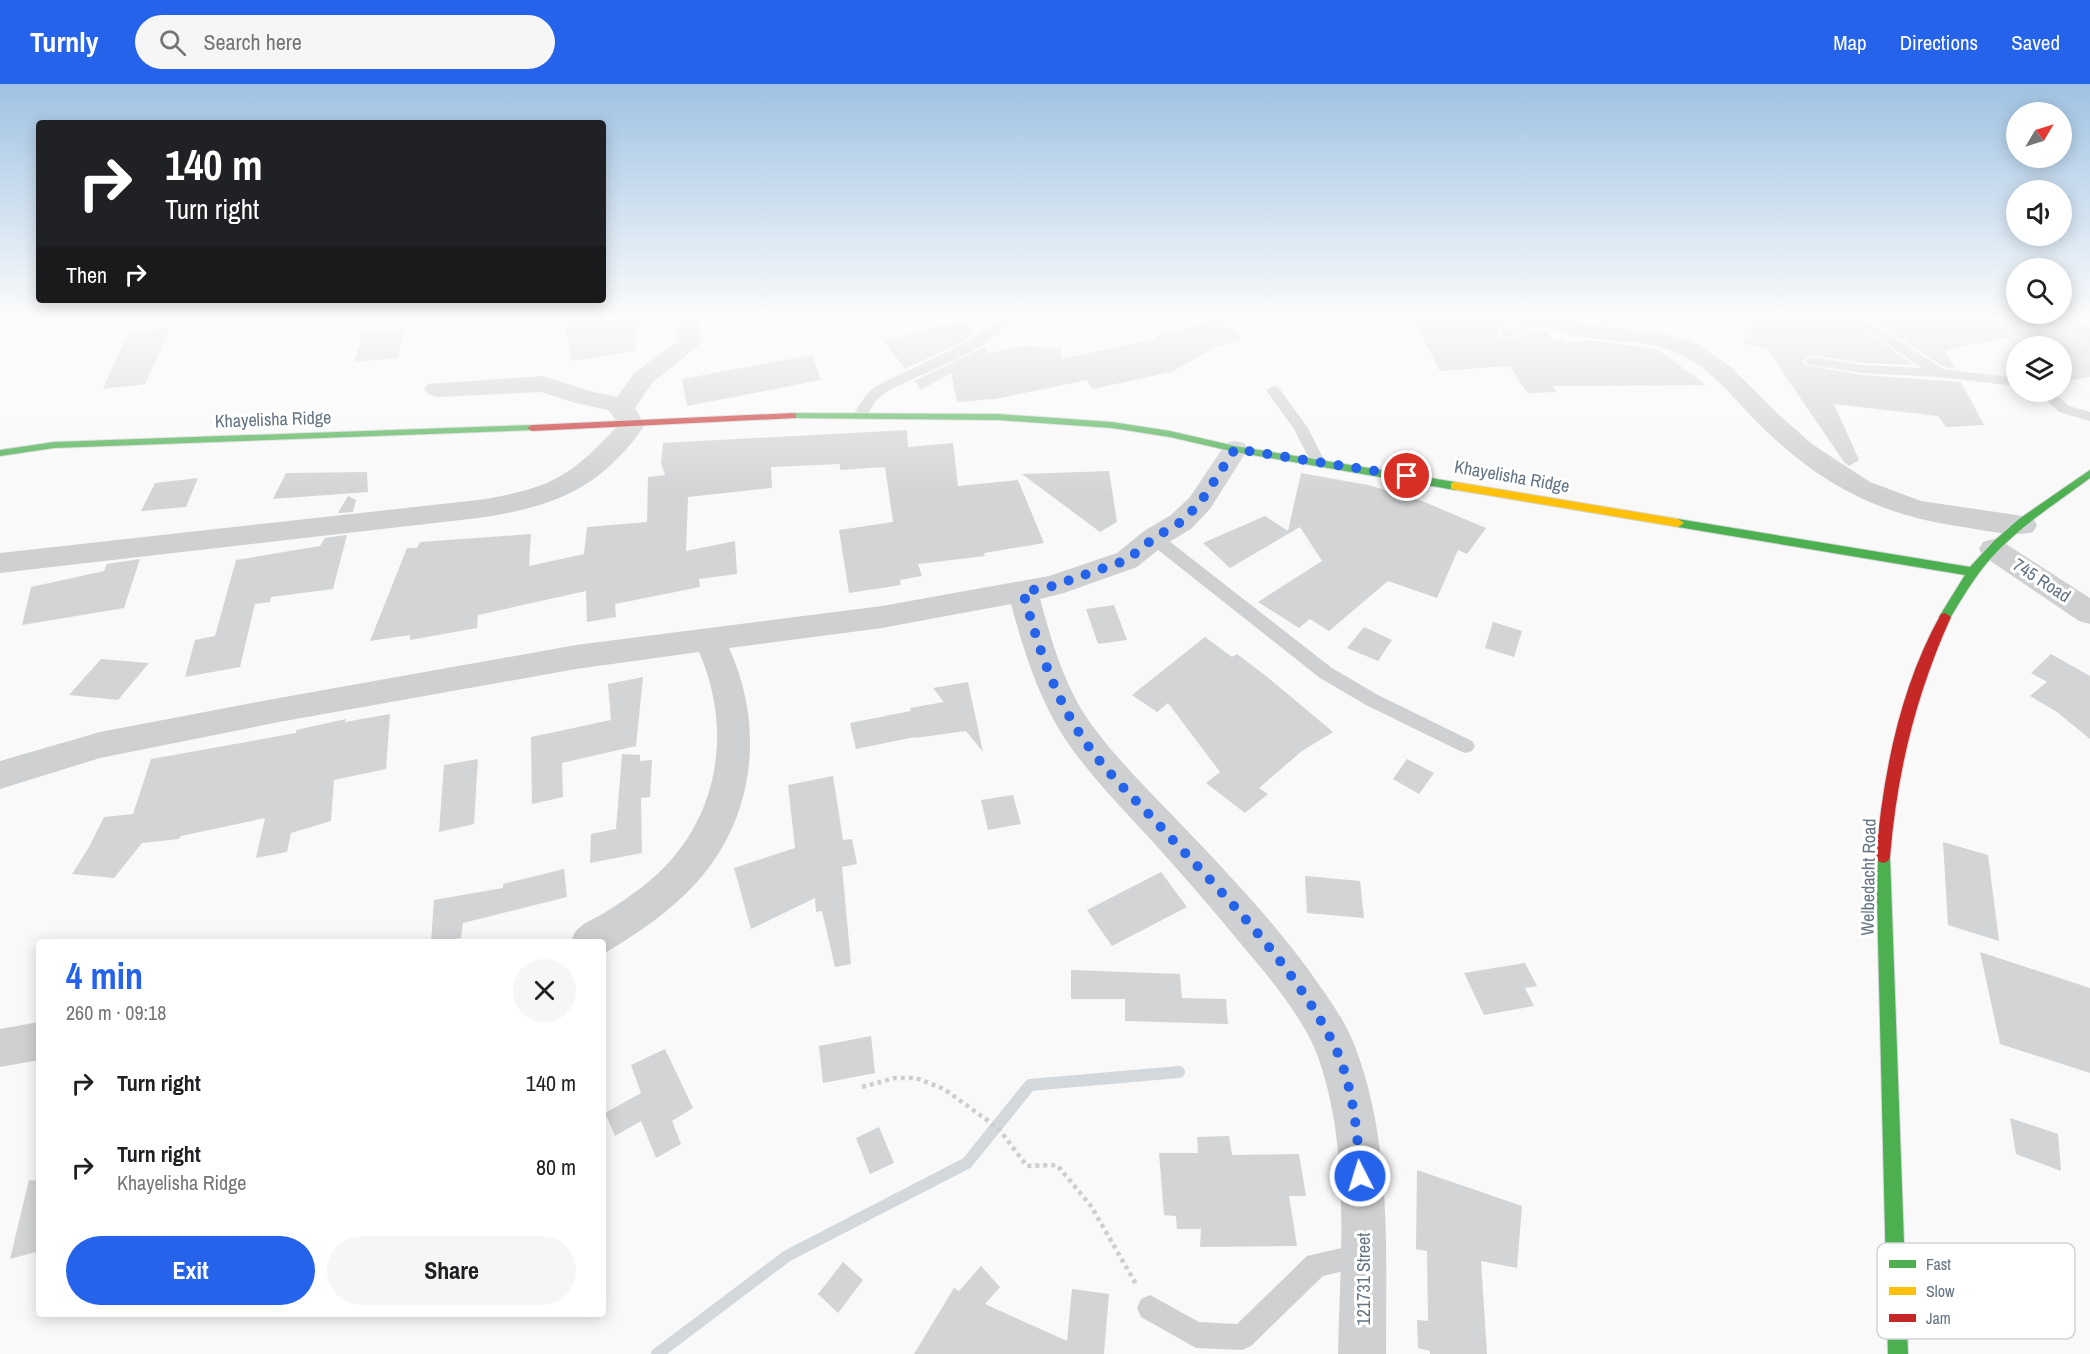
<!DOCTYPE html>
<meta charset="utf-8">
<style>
body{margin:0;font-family:"Archivo Narrow",sans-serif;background:#f6f6f6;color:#202124;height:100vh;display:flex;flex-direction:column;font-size:22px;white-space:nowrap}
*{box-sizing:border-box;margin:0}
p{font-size:20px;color:#757577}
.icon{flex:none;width:33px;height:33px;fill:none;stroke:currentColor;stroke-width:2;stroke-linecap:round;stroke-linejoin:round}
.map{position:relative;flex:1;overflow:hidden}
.drawer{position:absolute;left:36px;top:855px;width:570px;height:378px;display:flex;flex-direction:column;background:#fff;border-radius:6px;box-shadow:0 3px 15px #0003}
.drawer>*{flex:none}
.top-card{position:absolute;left:36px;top:36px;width:570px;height:183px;border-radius:6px;box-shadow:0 3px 15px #0003;background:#202124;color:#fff;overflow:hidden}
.needle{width:39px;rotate:52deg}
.controls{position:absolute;left:2006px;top:18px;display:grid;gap:12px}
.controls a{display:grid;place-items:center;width:66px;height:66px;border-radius:50%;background:#fff;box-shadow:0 3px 15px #0003;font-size:30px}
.pin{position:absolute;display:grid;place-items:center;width:51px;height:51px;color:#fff;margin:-26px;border:3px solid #fff;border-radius:50%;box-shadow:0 2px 6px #0007}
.me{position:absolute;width:66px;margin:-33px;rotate:355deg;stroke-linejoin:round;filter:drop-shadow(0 0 4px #0008)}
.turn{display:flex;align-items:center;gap:21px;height:126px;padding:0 30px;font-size:27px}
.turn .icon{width:78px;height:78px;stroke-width:2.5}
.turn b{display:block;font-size:42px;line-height:51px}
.then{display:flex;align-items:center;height:57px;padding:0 30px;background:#0003;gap:12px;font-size:22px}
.round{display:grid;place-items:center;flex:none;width:63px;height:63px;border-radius:32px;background:#f6f6f6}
.headline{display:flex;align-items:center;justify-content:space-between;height:102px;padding:0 30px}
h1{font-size:36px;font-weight:800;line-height:45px;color:#2563eb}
.cta{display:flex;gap:12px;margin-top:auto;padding:12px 30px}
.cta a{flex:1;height:69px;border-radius:36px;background:#2563eb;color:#fff;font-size:24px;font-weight:800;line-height:69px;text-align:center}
.cta a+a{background:#f6f6f6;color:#202124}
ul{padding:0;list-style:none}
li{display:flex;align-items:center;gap:18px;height:84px;padding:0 30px}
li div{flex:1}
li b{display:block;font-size:22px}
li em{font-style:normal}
header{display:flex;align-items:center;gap:36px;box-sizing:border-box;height:84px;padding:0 30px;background:#2563eb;color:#fff}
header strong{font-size:28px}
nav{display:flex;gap:33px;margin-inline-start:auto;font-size:21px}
.search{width:420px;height:54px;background:#f6f6f6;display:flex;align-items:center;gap:15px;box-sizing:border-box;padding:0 21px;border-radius:33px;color:#757577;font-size:22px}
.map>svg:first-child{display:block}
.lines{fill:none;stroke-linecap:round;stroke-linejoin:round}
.stream{stroke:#d2d8dc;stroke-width:12}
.building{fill:#d2d4d5}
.fast-casing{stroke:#d6d7d8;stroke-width:2}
.slow-casing{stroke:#d6d7d8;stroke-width:2}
.jam-casing{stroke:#d6d7d8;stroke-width:2}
.path{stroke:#cdcecf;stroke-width:4.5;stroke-dasharray:4 4;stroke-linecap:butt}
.lane{fill:#cfd0d1;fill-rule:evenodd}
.street{fill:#cfd0d1;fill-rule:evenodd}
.fast{fill:#4caf50;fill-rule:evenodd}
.slow{fill:#ffc107;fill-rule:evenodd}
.jam{fill:#c62828;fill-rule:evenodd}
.route{stroke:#2563eb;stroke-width:10;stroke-dasharray:0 18}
.labels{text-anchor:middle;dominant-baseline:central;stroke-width:6;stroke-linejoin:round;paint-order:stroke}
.street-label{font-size:18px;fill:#647483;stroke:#fff}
.key{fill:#fff;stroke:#d0d5da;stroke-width:1.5}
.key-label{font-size:16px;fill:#647483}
</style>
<header>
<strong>Turnly</strong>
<div class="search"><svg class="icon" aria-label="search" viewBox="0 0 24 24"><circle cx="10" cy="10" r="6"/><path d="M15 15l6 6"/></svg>Search here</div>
<nav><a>Map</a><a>Directions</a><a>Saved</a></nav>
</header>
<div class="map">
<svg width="2090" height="1270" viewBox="0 0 2090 1270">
<rect width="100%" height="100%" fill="#f9f9f9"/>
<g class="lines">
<!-- stream -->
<path class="stream" d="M657 1270 787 1172 967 1079 1030 1001 1179 988"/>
</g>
<!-- building -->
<path class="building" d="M562 232H640L635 267 572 277Z
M1412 232H1529L1533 235 1499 245 1497 251 1506 256 1543 245 1556 257 1562 256 1566 259 1588 256 1657 265 1706 301 1553 302 1556 308 1527 309 1510 282 1440 287Z
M1601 232H1633L1637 243 1604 239Z
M1747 232H1844L1914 281 1862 279 1812 271 1803 276 1805 281 1862 291 1961 298 1984 341 1946 343 1938 332 1834 320 1859 376 1849 382 1844 378 1767 265 1744 260Z
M1866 232H2071L2090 244V293L2061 298V262H2046L2025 250 1945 266 1954 284 1944 283Z
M1220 234 1243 255 1216 263 1171 288 1092 305 1087 296 995 315 957 318 951 289 921 306 914 297 984 263 988 269 1024 262 1062 264 1061 275 1159 254 1156 252Z
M957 237 958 239 967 237 975 249 960 259 905 285 884 257Z
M171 243 145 300 103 305 127 249Z
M404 247 398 274 354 278 363 249Z
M812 271 821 296 687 322 682 295Z
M907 346 908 363 953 359 958 402 1018 396 1044 459 984 469 985 472 918 480 922 492 900 496 901 501 849 509 839 446 893 438 885 383 840 386V380L771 383 772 404 688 413 686 467 735 457 737 490 699 495 700 503 615 520 616 533 587 538 586 507 478 531 477 544 410 556V551L370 557 407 464H417L420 458 531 450 529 482 584 470 587 443 647 438 648 393 665 391 661 379 663 359Z
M1109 387 1117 438 1100 448 1022 390Z
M367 388 368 408 273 415 286 389Z
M1301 389 1368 401 1422 417 1486 444 1467 470 1458 466 1437 514 1388 497 1329 547 1310 535 1299 544 1258 518 1322 477 1300 443 1230 484 1203 459 1265 432 1288 447Z
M198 394 186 423 141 427 155 399Z
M348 412 356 416 353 428 338 429Z
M347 451 333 505 271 513 270 518 255 520 240 583 185 593 195 556 215 552 236 476 320 462 325 454Z
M140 475 124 524 22 541 31 503 104 487 107 480Z
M1114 521 1127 556 1098 560 1086 525Z
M1493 538 1522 547 1514 573 1485 564Z
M1364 543 1392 556 1378 577 1347 564Z
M1205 553 1232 573 1237 570 1266 592 1333 648 1302 667 1259 704 1268 710 1245 729 1206 699 1220 688 1168 619 1157 628 1132 611Z
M2051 570 2090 592V655L2057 628 2030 612 2047 598 2031 589Z
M101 575 149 579 118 616 69 611Z
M643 593 636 662 562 679 563 713 532 720 531 653 611 636 608 600Z
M968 598 983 668 966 647 915 654V653L856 665 850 639 911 627 910 624 944 618 933 604Z
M390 630 386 685 334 696 331 737 291 749 287 768 256 774 265 734 181 752 179 755 142 759 114 794 72 790 89 763 104 733 133 730 151 675 296 649V646L346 635 345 638Z
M622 670 640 671V677L652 676 650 713 641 714 642 769 590 779 591 750 616 745Z
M478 675 474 740 439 748 444 681Z
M1407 675 1434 689 1419 710 1393 695Z
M833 692 843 756 852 755 857 780 842 783 851 880 835 883 822 827 816 828 815 814 751 845 734 784 795 764 788 701Z
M1013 711 1021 740 988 746 981 716Z
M1943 758 1988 771 1999 857 1948 841Z
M564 785 567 813 463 839 461 854 431 858 434 816 503 804V800Z
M1161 788 1187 823 1112 862 1087 826Z
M1305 792 1360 797 1364 834 1307 829Z
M1980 868 2090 904V989L2000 960Z
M1525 879 1537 902 1525 904 1534 922 1484 931 1464 889Z
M1071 886 1180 890 1182 914 1226 915 1228 940 1125 937V915H1071Z
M871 952 875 989 823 999 819 962Z
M665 965 693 1024 672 1037 681 1060 656 1074 641 1037 615 1052 605 1029 641 1009 631 981Z
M2010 1034 2058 1050 2061 1087 2016 1070Z
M879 1043 894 1079 870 1090 856 1054Z
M1229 1052 1232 1071 1299 1070 1306 1112H1289L1297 1162 1200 1163 1201 1145H1177L1176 1132 1164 1131 1159 1069H1198L1197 1053Z
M1417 1086 1522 1122 1517 1184 1481 1177 1487 1270H1430V1267L1418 1264 1417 1236 1428 1237 1427 1167 1416 1165Z
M29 1096 39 1097V1167L10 1175Z
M843 1178 863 1196 838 1229 818 1210Z
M981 1182 1000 1203 985 1220 1067 1257 1072 1205 1109 1210 1104 1270H914L954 1204 959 1207Z"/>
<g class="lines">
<!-- fast casing -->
<g class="fast-casing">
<path id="fast" d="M792 329 998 330 1112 338 1170 347 1235 362 1455 398 1461 402 1455 406 1235 368 1170 353 1112 344 998 336 788 334V330Z
M532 341 537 344 536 346 54 364 0 372V366L54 358Z
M2090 386V394C2056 419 2020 442 1991 474 1975 492 1962 514 1949 536L1945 537 1939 533 1965 491 1678 443 1672 439 1678 435 1970 483 1994 457 2019 435Z
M1883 767 1888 769 1890 773 1908 1270H1888L1876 773 1878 769Z"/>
</g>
<!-- slow casing -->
<g class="slow-casing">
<path id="slow" d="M1455 398 1678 435 1684 439 1678 443 1451 405V399Z"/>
</g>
<!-- jam casing -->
<g class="jam-casing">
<path id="jam" d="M792 329 796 330V334L532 347 527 344 532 341Z
M1945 529 1951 533C1916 610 1897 688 1890 773L1888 777 1883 779 1878 777 1876 773C1883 690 1900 603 1941 530Z"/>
</g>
<!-- path -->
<path class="path" d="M862 1003 895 994H916L944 1005 998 1044 1027 1082 1057 1081 1091 1122 1136 1200"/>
<!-- lane -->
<path class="lane" d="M1004 232H1018C988 268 927 286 886 308L876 317 865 334 860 335 853 331 866 311 876 302 961 261Z
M1553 232 1558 236 1557 239 1505 254 1499 250 1500 247Z
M1846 232H1861L1943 285 2016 294V302L1939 293 1862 289 1807 280 1805 277 1812 273 1862 281 1922 284Z
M1273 302 1278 303 1308 344 1325 378 1323 381H1313L1311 378 1294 345 1266 306Z
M2038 308H2053L2069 322 2090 328V337L2059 328Z
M1154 449 1160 450 1332 584 1378 611 1472 657 1475 662 1472 667 1466 669 1460 667 1366 621 1320 594 1148 458 1146 454Z
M1363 1159 1372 1162 1375 1171 1372 1180 1323 1192 1251 1262 1242 1266 1196 1264 1141 1233 1137 1224 1141 1215 1150 1211 1199 1238 1237 1240 1307 1172Z"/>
<!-- street -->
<path class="street" d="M675 232H699L702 254 699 261 652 299 635 324 645 341C600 406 553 423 478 434L0 489V469L478 416C549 405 571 393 619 340L608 326 576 319 541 308 437 313 428 310 424 305 428 300 543 292 590 307 617 313 634 289 677 257Z
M1537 232H1564L1580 239 1651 247 1693 257 1732 284 1777 329 1812 360 1870 398 1921 417 2023 432 2033 434 2037 441 2033 448C2010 454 1980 445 1957 442 1876 430 1817 398 1759 340 1736 317 1715 289 1686 273 1650 253 1605 260 1566 250L1551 245Z
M1235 357 1244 359 1248 365 1210 425 1191 445 1164 461 1137 483 1064 509 1040 515C1052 558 1064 602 1091 640 1116 674 1146 704 1175 734 1222 783 1270 833 1310 888 1327 912 1346 937 1356 965 1392 1062 1386 1169 1386 1270H1338C1340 1173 1351 1066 1318 973 1304 933 1263 886 1236 854 1209 821 1181 789 1153 758 1123 725 1092 694 1067 658 1039 616 1024 568 1011 520L882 544 729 564C765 642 755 734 697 798 670 828 637 850 603 870V858H571C573 854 574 848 577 846 583 839 596 834 604 829 617 821 630 812 642 803 716 747 736 652 699 568L576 585 279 638 100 674 0 705V677L100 648 279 614 576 561 882 522 1049 492 1117 469 1144 447 1171 431 1190 413 1226 359Z
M1993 455 2003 458 2090 514V540L2079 537 1983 472 1979 465 1983 458Z
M39 938V976L0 983V945Z"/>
<!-- fast -->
<use href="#fast" class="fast"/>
<!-- slow -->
<use href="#slow" class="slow"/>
<!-- jam -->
<use href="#jam" class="jam"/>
</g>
<!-- sky -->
<linearGradient id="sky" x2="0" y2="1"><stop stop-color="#9fc2e3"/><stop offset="0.57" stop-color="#fcfcfc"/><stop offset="1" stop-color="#fcfcfc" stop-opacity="0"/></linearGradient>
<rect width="2090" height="410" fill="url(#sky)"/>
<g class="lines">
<!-- route -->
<path class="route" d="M1360 1092C1358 1051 1353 1001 1335 963 1294 880 1220 807 1158 740 1130 710 1099 681 1078 647 1050 602 1037 557 1023 508L1053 502 1127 476 1154 454 1181 438 1200 419 1235 365 1407 392"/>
</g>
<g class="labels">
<!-- street labels -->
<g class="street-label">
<text transform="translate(273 335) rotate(-2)">Khayelisha Ridge</text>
<text transform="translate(1512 392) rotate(10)">Khayelisha Ridge</text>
<text transform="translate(2042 496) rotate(33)">745 Road</text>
<text transform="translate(1868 793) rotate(-89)">Welbedacht Road</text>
<text transform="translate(1363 1195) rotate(-90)">121731 Street</text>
</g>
</g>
<!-- legend -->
<rect x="1877" y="1159" width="198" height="96" rx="9" class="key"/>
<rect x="1889" y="1176" width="27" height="8" fill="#4caf50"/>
<rect x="1889" y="1203" width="27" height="8" fill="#ffc107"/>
<rect x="1889" y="1230" width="27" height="8" fill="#c62828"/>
<g class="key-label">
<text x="1926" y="1186">Fast</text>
<text x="1926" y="1213">Slow</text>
<text x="1926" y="1240">Jam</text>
</g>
</svg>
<div class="controls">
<a><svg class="needle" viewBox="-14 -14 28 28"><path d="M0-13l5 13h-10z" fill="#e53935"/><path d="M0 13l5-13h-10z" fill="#757577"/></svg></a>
<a><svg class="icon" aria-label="sound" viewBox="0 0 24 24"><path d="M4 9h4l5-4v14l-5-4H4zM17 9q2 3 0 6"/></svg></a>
<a><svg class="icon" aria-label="search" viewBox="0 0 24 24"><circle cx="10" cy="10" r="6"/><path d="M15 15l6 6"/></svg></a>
<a><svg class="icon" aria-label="layers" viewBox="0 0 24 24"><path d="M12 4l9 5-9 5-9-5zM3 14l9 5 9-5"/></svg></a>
</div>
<div class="pin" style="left:1407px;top:392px;background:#d93025"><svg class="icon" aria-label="arrive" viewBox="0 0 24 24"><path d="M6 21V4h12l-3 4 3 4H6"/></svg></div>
<svg class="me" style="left:1360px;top:1092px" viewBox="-20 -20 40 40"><circle r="17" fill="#2563eb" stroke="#fff" stroke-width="3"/><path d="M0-11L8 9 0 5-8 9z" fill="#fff"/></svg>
<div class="top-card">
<div class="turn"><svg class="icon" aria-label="right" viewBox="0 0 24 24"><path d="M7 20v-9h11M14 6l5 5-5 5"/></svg><div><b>140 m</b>Turn right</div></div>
<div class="then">Then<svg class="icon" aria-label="right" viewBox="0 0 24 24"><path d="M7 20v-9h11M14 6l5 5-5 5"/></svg></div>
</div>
<section class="drawer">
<div class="headline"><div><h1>4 min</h1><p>260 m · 09:18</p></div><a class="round"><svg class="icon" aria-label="close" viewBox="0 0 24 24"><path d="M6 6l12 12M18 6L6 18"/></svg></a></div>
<ul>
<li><svg class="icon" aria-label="right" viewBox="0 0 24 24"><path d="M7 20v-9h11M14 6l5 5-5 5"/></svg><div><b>Turn right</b></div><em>140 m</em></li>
<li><svg class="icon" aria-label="right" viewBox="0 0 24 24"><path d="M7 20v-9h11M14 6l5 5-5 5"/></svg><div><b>Turn right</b><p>Khayelisha Ridge</p></div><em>80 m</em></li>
</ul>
<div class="cta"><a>Exit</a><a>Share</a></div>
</section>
</div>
